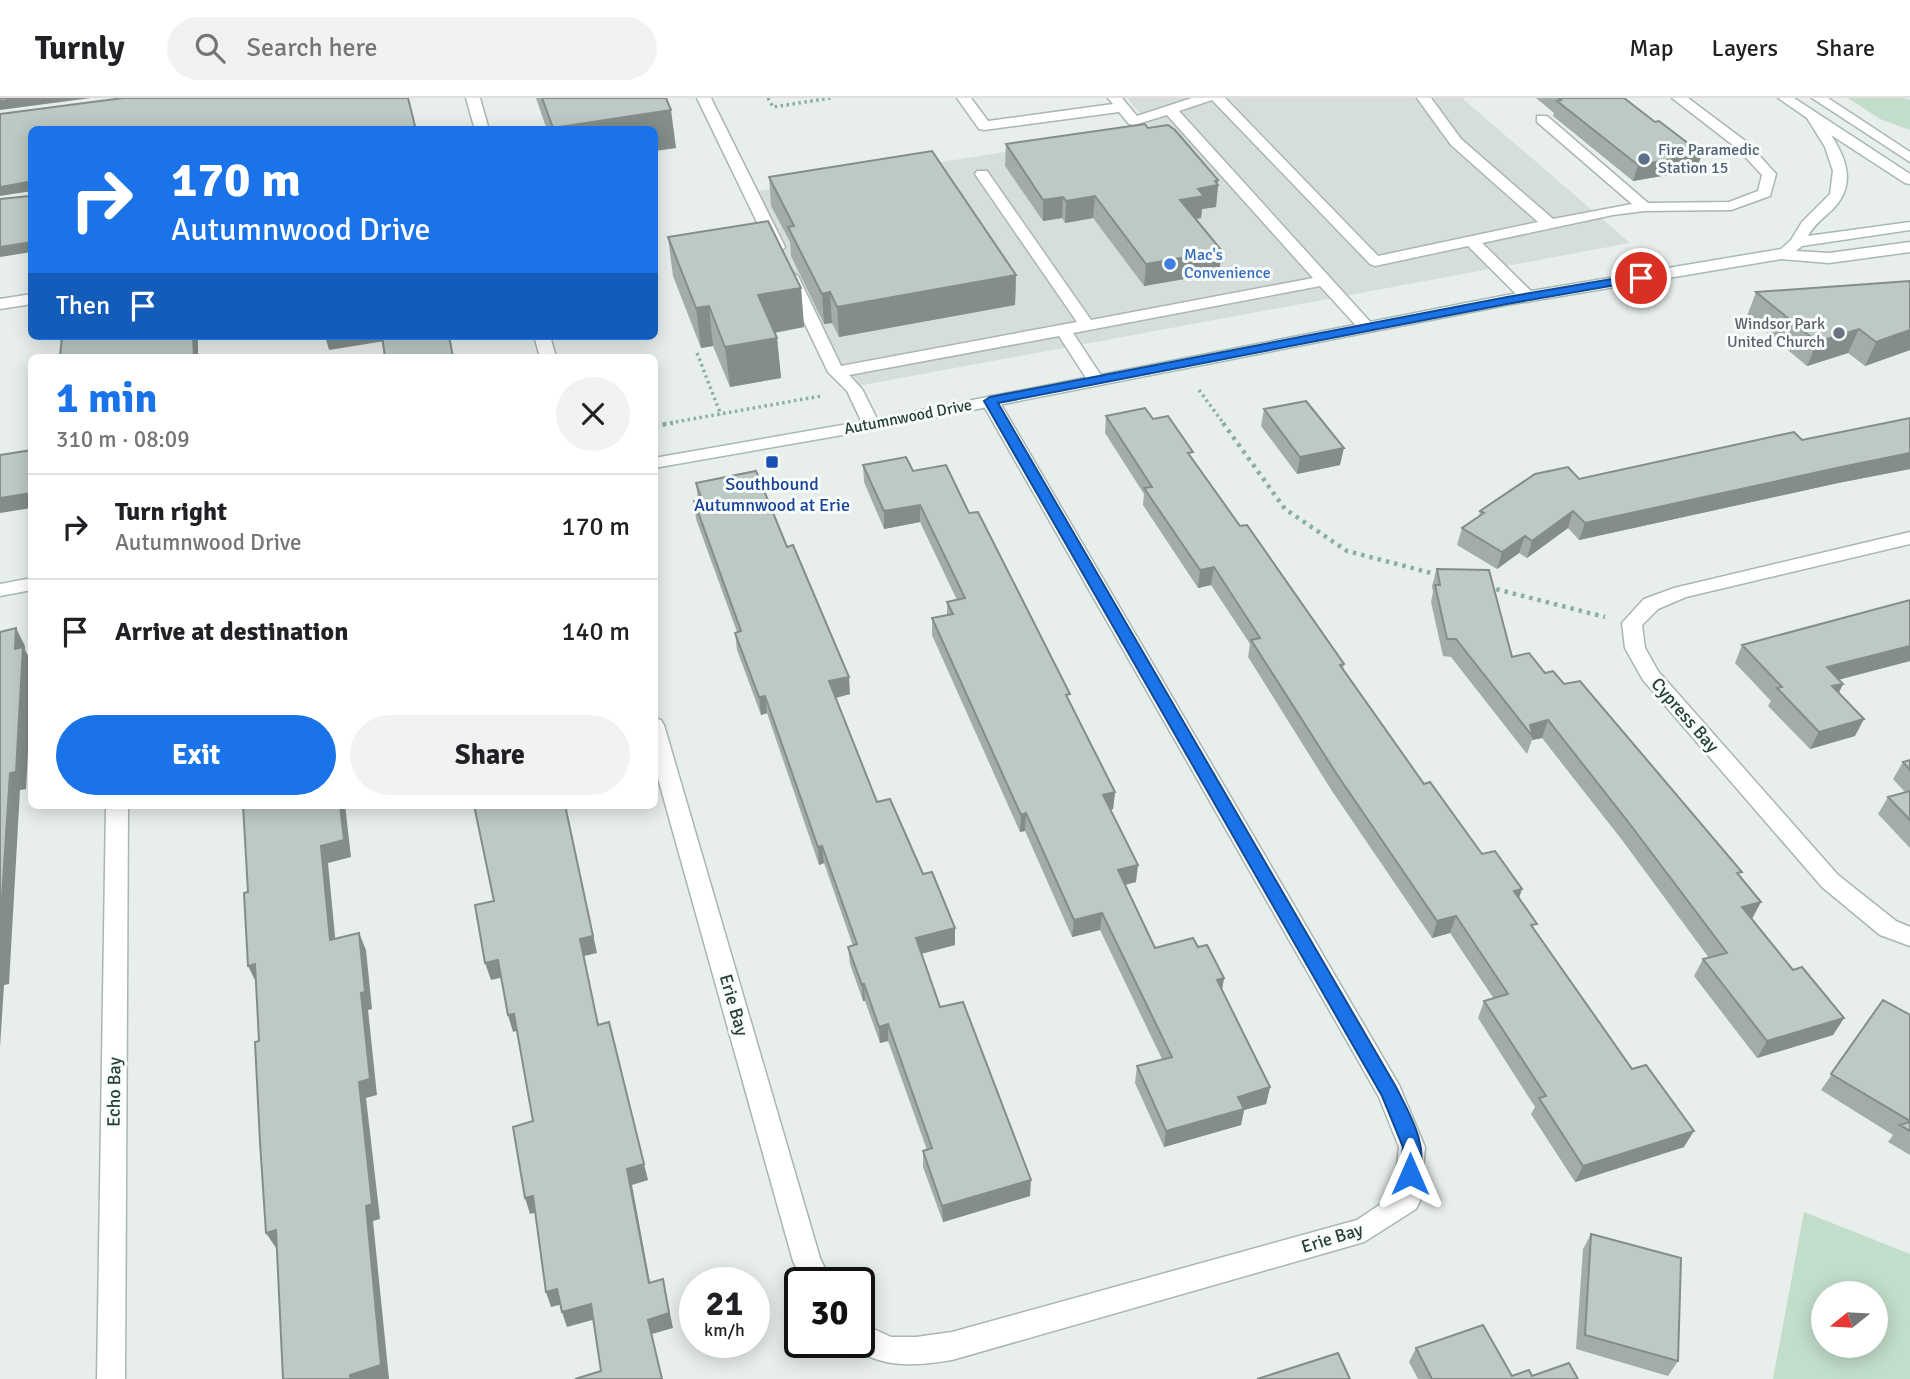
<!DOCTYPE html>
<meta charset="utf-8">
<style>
body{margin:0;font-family:Signika,sans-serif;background:#f2f2f2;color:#202124;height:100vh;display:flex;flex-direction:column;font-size:26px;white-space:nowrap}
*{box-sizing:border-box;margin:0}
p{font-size:23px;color:#757577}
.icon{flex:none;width:38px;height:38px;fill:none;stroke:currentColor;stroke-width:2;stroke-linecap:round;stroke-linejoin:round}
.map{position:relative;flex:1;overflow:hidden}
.details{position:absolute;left:28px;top:256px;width:630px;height:455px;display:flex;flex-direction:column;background:#fff;border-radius:10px;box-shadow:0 4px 18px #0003}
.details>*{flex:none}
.banner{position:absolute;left:28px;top:28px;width:630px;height:214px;border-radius:10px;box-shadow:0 4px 18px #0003;background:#1a73e8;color:#fff;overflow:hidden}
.needle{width:46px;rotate:252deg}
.fabs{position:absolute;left:1811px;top:1183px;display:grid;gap:14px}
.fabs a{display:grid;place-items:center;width:77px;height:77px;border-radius:50%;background:#fff;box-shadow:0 4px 18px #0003;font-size:35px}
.speed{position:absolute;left:679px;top:1169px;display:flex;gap:14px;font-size:35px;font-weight:700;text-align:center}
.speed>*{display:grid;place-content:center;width:91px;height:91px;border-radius:50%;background:#fff;box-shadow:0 4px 18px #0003;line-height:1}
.speed small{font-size:18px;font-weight:400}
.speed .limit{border:4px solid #111;border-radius:10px;background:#fff;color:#111}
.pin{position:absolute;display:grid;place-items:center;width:60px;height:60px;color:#fff;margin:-30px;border:4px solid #fff;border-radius:50%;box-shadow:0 2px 7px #0007}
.me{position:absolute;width:77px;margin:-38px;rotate:0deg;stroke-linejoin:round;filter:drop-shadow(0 0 5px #0008)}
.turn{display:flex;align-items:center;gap:24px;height:147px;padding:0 28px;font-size:32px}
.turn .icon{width:91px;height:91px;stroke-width:2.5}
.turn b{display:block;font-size:49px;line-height:60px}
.then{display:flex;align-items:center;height:66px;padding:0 28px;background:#0003;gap:14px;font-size:26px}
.round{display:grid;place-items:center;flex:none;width:74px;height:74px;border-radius:37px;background:#f2f2f2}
.head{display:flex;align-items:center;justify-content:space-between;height:119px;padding:0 28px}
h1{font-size:42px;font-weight:700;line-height:52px;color:#1a73e8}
.cta{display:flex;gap:14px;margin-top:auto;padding:14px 28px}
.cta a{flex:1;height:80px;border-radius:42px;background:#1a73e8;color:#fff;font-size:28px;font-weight:700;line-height:80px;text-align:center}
.cta a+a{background:#f2f2f2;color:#202124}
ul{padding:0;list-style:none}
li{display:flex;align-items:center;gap:21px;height:105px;padding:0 28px;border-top:2px solid #e0e0e0}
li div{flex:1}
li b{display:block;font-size:26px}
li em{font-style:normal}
header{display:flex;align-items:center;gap:42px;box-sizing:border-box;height:98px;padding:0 35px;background:#fff;border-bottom:2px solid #e0e0e0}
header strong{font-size:33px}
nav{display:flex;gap:38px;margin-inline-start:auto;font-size:24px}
.search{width:490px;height:63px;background:#f2f2f2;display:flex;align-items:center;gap:18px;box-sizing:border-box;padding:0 24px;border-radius:38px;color:#757577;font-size:26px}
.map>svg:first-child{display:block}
.built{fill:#d5deda}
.green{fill:#c2ddca;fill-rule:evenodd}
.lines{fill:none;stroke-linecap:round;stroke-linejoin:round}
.lane-casing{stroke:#aab6b2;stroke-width:3}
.street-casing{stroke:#aab6b2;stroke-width:3}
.secondary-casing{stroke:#a6b9b3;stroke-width:3}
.path-far1{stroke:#8aafa4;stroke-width:3.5;stroke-dasharray:2.5 3.5;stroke-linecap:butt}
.path{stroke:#8aafa4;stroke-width:4.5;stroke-dasharray:3.5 5;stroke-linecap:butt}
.lane{fill:#fff;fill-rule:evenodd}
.street{fill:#fff;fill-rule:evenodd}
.secondary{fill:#fff;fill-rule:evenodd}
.wall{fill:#a2ada9}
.shaded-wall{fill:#848d89}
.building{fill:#bcc9c4;stroke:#848d89;stroke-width:2}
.route{fill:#1a73e8;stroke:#114b97;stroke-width:2}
.service-dot{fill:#5c6f8a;stroke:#f7fbf9;stroke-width:2.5}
.shop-dot{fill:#3f7fe0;stroke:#f7fbf9;stroke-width:2.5}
.worship-dot{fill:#6b7280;stroke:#f7fbf9;stroke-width:2.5}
.transit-dot{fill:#1a4fb4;stroke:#f7fbf9;stroke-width:2.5}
.labels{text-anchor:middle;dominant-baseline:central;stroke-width:6;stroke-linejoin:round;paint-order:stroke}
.far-service-label{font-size:16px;fill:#4e5e75;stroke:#f7fbf9;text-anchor:start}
.far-shop-label{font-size:16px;fill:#366cbe;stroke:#f7fbf9;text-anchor:start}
.far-worship-label{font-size:16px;fill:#5b616d;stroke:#f7fbf9;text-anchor:end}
.far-street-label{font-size:16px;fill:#273f39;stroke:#f7fbf9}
.transit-label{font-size:18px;fill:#164399;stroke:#f7fbf9}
.street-label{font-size:18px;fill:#273f39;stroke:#f7fbf9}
</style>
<header>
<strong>Turnly</strong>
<div class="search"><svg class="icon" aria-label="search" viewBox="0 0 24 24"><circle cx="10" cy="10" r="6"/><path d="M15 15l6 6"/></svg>Search here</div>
<nav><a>Map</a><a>Layers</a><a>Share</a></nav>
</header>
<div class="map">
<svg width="1910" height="1281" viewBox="0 0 1910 1281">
<rect width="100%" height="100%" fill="#e7eeeb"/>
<!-- built -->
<path class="built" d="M1127 0H1462L1630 145 847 290 757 93 1152 31Z"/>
<!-- green -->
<path class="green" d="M1848 0H1904L1910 2V32L1880 21Z
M1804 1114 1910 1156V1281H1773ZM1824 1195H1876V1248H1824Z"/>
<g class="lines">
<!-- lane casing -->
<g class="lane-casing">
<path id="lane" d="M697 0H711L785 149 782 152 777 154 769 149Z
M957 0H971L988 23 1113 6 1108 0H1122L1137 18 1192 0H1225L1378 158 1538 124 1451 47 1417 0H1431L1461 41 1553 121 1632 106 1537 24V18H1547L1648 105 1729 104 1758 93 1762 77 1738 51 1672 0H1688L1748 45 1776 76 1770 98 1731 112 1644 113 1613 117 1482 145 1534 196 1536 199 1528 204 1522 202 1468 148 1375 168 1370 166 1212 2 1179 13 1373 227 1375 230 1373 233H1361L1320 188 1073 235 1104 282 1096 287 1090 286 1059 238 849 277 862 291 880 327 871 332 865 331 847 293 828 274 782 178 785 175 790 173 798 178 841 268 1077 224 975 76 977 73H987L1091 222 1313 180 1167 17 1134 27 1129 26 1119 14 984 32 979 31Z"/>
</g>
<!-- street casing -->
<g class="street-casing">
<path id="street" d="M466 0H480L489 32H475Z
M32 196V206L0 211V201Z
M534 238H550L556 259H540Z
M990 298 999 303 1399 987 1425 1049 1420 1103 1416 1111 1364 1144 952 1262C915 1268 881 1271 849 1247L848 1244H859V1224L891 1239H916L952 1234 1357 1122 1394 1097 1399 1049 1379 999 981 303Z
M1910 434V446L1686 499 1658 511 1642 527 1645 550 1658 573 1838 777 1896 823 1910 829V848L1880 837 1822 789 1643 582 1625 550 1622 525 1644 501 1674 490Z
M654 620 661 622 664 627 820 1160 832 1185H804L793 1163 654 666Z
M106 707H128L125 1281H97Z"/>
</g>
<!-- secondary casing -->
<g class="secondary-casing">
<path id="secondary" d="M1778 0H1794L1910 76V86L1905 85 1831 37C1848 63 1856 89 1831 113 1822 121 1814 127 1808 138L1910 124V132L1802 148 1796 153 1829 155 1910 144V154L1829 165 1781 161 1507 207 871 332 654 370V360L871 322 1507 197 1781 151 1791 142 1802 124 1830 96 1833 73 1825 49 1807 20Z
M1812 0H1828L1910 54V64Z
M32 480V492L0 498V486Z"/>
</g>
<!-- path-far1 -->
<path class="path-far1" d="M768 0 773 9 831 0
M697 255 721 317
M1199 292 1224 326
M664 326 821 298"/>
<!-- path -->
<path class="path" d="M1223 325 1285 411 1347 453 1439 477
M654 328 673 325
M1488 489 1605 519"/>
<!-- lane -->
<use href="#lane" class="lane"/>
<!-- street -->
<use href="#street" class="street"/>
<!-- secondary -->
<use href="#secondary" class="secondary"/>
</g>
<!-- wall -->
<path class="wall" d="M536 0H666L676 50 654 53V32H547Z
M1536 0H1624L1655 24 1702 56 1696 72 1633 83 1553 18 1554 15Z
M1148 30 1218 82V87L1216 109 1202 111 1201 120 1195 121 1222 153 1219 175 1144 188 1093 120 1065 125 1062 120 1043 123 1005 68 1006 46Z
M769 79 1016 177 1015 207 839 239 832 225 824 226 791 158 790 144 771 108Z
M668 139 801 190 804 229 775 235 777 240 781 280 730 289 713 248 701 250 673 178Z
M1910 183V252L1865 268 1848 255 1807 268 1747 218 1756 194Z
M1264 311 1340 367 1297 376 1261 328Z
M1106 318 1153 321 1192 360 1240 428 1344 566 1343 571 1424 686 1482 756 1522 791 1519 800 1535 832 1684 1049 1575 1084 1531 1016 1535 1009 1478 920 1484 903 1494 901 1450 835 1432 840 1332 693 1248 559 1250 546 1211 487 1198 490 1143 407 1144 396 1105 335Z
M1910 320V371L1838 385 1579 442 1568 430 1527 460 1519 455 1497 471 1457 447 1462 430 1479 418 1480 413 1579 381 1802 342Z
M863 367 913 373 969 415 1069 604 1115 694 1113 711 1110 712 1136 784 1125 787 1155 850 1198 849 1224 880 1222 893 1270 989 1266 1006 1244 1012 1241 1027 1164 1049 1135 985 1137 968 1162 961 1100 832 1072 839 1025 733 1020 734 932 537V520L947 517V504L957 502 920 424 884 431 864 384Z
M696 385 787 449 850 596 836 600 877 704 923 776 955 847 921 856 940 909 1030 1098 943 1124 923 1069V1053L927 1052 888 943 880 945 865 903H863L850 866 848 849 853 848 824 765 819 767 767 615 761 617 737 552 735 535 737 534 696 421 694 403 698 402Z
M1437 471 1512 559 1545 575 1564 586 1740 779 1752 821 1793 872 1844 920 1833 937 1757 960 1694 878 1703 861 1709 860 1622 742 1542 640 1532 642 1527 656 1451 559 1443 558 1431 504 1433 494 1432 488Z
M1910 502V563L1839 581 1843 586 1839 595 1855 638 1810 651 1768 608 1771 603 1735 565 1742 547Z
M1910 662V750L1878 716 1888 699 1905 694 1893 681 1903 664Z
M1883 902 1910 917V1057L1888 1044 1893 1037 1821 992Z
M1591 1136 1678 1263 1668 1278 1576 1251 1583 1151Z
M1416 1250 1512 1278H1532L1578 1281H1418L1409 1264Z"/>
<!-- shaded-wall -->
<path class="shaded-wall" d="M24 0H91L0 12V3Z
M671 12 676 50 654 53V32H553V30Z
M1702 56 1696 72 1633 83 1638 67Z
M1218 82 1217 88 1218 87 1216 109 1202 111 1201 120 1177 124 1180 102 1198 91Z
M28 84 32 93 0 98V89Z
M1095 98 1093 120 1065 125 1066 103Z
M1063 99 1062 120 1043 123V102Z
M32 144V154L0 159V149Z
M1222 153 1219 175 1144 188 1146 166Z
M1016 177 1015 207 839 239 837 209Z
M801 190 804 229 761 237 758 197Z
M830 194 832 225 824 226 822 196Z
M709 208 713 248 701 250 696 210Z
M1859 231 1848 255 1807 268 1817 244Z
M1910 232V252L1865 268 1876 244Z
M193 238H198V259H194Z
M325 238H383L385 243 329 252Z
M777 240 781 280 730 289 725 249Z
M1344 350 1340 367 1297 376 1300 359Z
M1910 355V371L1838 385 1579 442 1585 425 1846 368Z
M32 395V410L0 415V400Z
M920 407V424L884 431V413Z
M1573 413 1568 430 1527 460 1532 443Z
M1525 438 1519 455 1497 471 1502 454Z
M1214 469 1211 487 1198 490 1200 472Z
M16 530 25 548V552L32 565V585L26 691 20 692 9 886 4 887 0 949V830L10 675Z
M1910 548V563L1819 587 1827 569Z
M849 579 850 596 831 601 829 583Z
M1843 586 1834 603 1832 588Z
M765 598 767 615 761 617 759 599Z
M1864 621 1855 638 1810 651 1819 634Z
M1548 622 1542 640 1532 642 1533 639 1530 627Z
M1115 694 1113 711 1101 714 1103 697Z
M340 707H345L351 759 328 765 337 859 330 842 321 748Z
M566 710 597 855 584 858 602 944 580 841Z
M1026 715 1025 733 1020 734 1021 717Z
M822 748 824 765 819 767 818 749Z
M1138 767 1136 784 1116 789 1118 772Z
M1522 791 1516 808 1514 793Z
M1761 804 1752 821 1742 809Z
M1102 815 1100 832 1072 839 1074 822Z
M1456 818 1450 835 1432 840 1437 823Z
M955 830V847L916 857V840Z
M359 835 366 852 372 911 368 912 377 997 366 1000 380 1121 373 1123 389 1281H350V1277L366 1108 359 984 361 895Z
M498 862 504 879 491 882 485 865Z
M255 866 264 883 256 884 248 868Z
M1224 880 1221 897 1217 882Z
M864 886 865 903H863L862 887Z
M514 916 519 932 513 934 508 917Z
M1844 920 1833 937 1757 960 1767 943Z
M609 924 648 1082 632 1087 653 1201 649 1185 627 1071Z
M888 926V943L880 945 879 929Z
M1270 989 1266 1006 1244 1012 1241 1027 1164 1049 1166 1033 1238 999Z
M1694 1033 1684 1049 1575 1084 1583 1068Z
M1031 1082 1030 1098 943 1124 942 1108Z
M533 1098 538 1114 530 1116 525 1100Z
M276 1132 285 1148 276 1150 266 1135Z
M663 1181 673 1230 652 1236 662 1281 648 1222Z
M557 1191 563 1206 551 1209 546 1194Z
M591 1206 596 1221 567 1229 562 1214Z"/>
<!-- building -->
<path class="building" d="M0 0H24L0 3Z
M123 0H408L416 32H32V144L0 149V101L29 98 31 87 28 84 0 89V16Z
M542 0H666L671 12 553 30Z
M1558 0H1624L1655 24 1659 23 1702 56 1638 67 1557 3 1561 2Z
M1145 26 1148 30 1168 27 1175 32 1218 82 1215 83 1218 87 1198 91 1204 98 1180 102 1222 153 1146 166 1095 98 1066 103 1063 99 1043 102 1006 46Z
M932 53 1016 177 837 209 830 194 822 196 788 129 794 128 769 79Z
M768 123 801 190 758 197 777 240 725 249 709 208 696 210 668 139Z
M1910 183V232L1876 244 1859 231 1817 244 1756 194Z
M62 238H193L194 259H60Z
M382 238H449L453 259H385Z
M1306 303 1344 350 1300 359 1264 311Z
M1145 310 1153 321 1168 318 1193 354 1188 355 1240 428 1247 427 1344 566 1340 567 1424 686 1430 684 1482 756 1495 753 1522 791 1514 793 1537 826 1531 827 1632 971 1646 967 1694 1033 1583 1068 1539 1000 1546 998 1484 903 1508 896 1456 818 1437 823 1336 675 1251 542 1260 540 1214 469 1200 472 1144 390 1152 389 1106 318Z
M1910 320V355L1846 368 1585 425 1573 413 1532 443 1525 438 1502 454 1462 430 1484 415 1480 413 1535 376 1568 369 1579 381 1794 334 1802 342Z
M32 352V395L0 400V357Z
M906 359 913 373 946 367 969 415 978 414 1070 596 1066 597 1115 694 1103 697 1138 767 1118 772 1155 850 1193 840 1198 849 1207 847 1224 880 1217 882 1270 989 1238 999 1244 1011 1166 1033 1137 968 1172 959 1102 815 1074 822 1026 715 1021 717 932 520 953 516 947 504 965 500 920 407 884 413 863 367Z
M756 373 787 449 793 447 849 579 829 583 877 704 890 701 923 776 932 774 955 830 916 840 940 909 963 904 1031 1082 942 1108 923 1053 932 1050 888 926 879 929 864 886 862 887 848 849 857 846 822 748 818 749 765 598 759 599 735 535 741 533 694 403 702 402 696 385Z
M1437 471 1489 472 1512 559 1529 555 1545 575 1553 573 1564 586 1580 583 1742 774 1737 775 1761 804 1742 809 1793 872 1802 869 1844 920 1767 943 1703 861 1727 855 1629 725 1548 622 1530 627 1533 639 1456 541H1447L1435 487H1440Z
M1910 502V548L1827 569 1843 586 1832 588 1864 621 1819 634 1777 590 1782 589 1742 547Z
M16 530 15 551 23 549 16 674 10 675 0 830V534Z
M1910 662V672L1903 664Z
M1910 693V722L1888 699Z
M243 707H340L344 742 321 748 330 842 359 835 365 894 361 895 370 981 359 984 372 1106 366 1108 381 1267 350 1277V1281H283L276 1132 266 1135 260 1044 255 944 259 943 255 866 248 868 244 795 248 794Z
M474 707H565L593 838 580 841 598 927 609 924 644 1066 627 1071 649 1185 663 1181 669 1215 648 1222 662 1281H575L601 1273 591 1206 562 1214 557 1191 546 1194 533 1098 525 1100 513 1029 533 1023 514 916 508 917 498 862 485 865 475 807 494 803Z
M1883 902 1910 917V1023L1831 976Z
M1910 1024V1033L1900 1027Z
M1591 1136 1681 1160 1678 1263 1585 1237Z
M1483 1227 1512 1278 1529 1272 1532 1278 1569 1265 1578 1281H1432L1416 1250Z
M1338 1255 1350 1281H1257Z"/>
<!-- route -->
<path class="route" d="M1641 176 1645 177V182L1507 206 998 305 1396 989C1410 1017 1431 1051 1417 1082L1410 1085 1403 1082 1400 1076 1403 1049 1382 998 984 303 990 299 1507 199Z"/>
<!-- markers -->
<circle class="service-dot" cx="1644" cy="61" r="7"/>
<circle class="shop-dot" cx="1170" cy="166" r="7"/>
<circle class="worship-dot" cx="1839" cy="235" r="7"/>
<rect class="transit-dot" x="765" y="357" width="14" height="14" rx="3.5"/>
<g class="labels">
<!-- far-service labels -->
<g class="far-service-label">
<text x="1658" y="52">Fire Paramedic<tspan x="1658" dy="18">Station 15</tspan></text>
</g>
<!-- far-shop labels -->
<g class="far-shop-label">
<text x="1184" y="157">Mac's<tspan x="1184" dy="18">Convenience</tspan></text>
</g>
<!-- far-worship labels -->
<g class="far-worship-label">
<text x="1825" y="226">Windsor Park<tspan x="1825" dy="18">United Church</tspan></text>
</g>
<!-- far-street labels -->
<g class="far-street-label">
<text transform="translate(908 319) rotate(-11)">Autumnwood Drive</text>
</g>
<!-- transit labels -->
<g class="transit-label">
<text x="772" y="386">Southbound<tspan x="772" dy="21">Autumnwood at Erie</tspan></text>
</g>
<!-- street labels -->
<g class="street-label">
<text transform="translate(1685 617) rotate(49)">Cypress Bay</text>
<text transform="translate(734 907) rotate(74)">Erie Bay</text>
<text transform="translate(114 994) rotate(-89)">Echo Bay</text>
<text transform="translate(1332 1140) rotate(-17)">Erie Bay</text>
</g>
</g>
</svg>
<div class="fabs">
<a><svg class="needle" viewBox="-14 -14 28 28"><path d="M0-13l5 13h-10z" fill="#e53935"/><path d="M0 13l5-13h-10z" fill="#757577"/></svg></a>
</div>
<div class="speed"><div>21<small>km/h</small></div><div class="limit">30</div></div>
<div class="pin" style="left:1641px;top:180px;background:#d93025"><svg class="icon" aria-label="arrive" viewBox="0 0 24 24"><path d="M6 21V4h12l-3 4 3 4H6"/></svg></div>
<svg class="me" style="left:1410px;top:1076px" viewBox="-20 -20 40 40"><path d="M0-17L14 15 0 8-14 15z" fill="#1a73e8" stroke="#fff" stroke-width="4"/></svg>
<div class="banner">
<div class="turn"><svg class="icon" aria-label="right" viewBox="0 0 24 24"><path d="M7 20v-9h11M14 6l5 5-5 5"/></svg><div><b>170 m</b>Autumnwood Drive</div></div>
<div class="then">Then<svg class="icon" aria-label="arrive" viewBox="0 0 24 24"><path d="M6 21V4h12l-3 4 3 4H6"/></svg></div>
</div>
<section class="details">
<div class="head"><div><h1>1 min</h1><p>310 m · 08:09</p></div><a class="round"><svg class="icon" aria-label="close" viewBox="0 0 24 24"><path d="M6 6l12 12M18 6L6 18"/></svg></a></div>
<ul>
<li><svg class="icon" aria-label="right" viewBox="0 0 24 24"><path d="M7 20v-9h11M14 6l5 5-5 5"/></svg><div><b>Turn right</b><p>Autumnwood Drive</p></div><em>170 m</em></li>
<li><svg class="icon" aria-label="arrive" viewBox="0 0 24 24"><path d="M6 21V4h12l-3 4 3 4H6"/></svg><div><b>Arrive at destination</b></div><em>140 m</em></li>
</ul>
<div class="cta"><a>Exit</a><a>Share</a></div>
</section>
</div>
